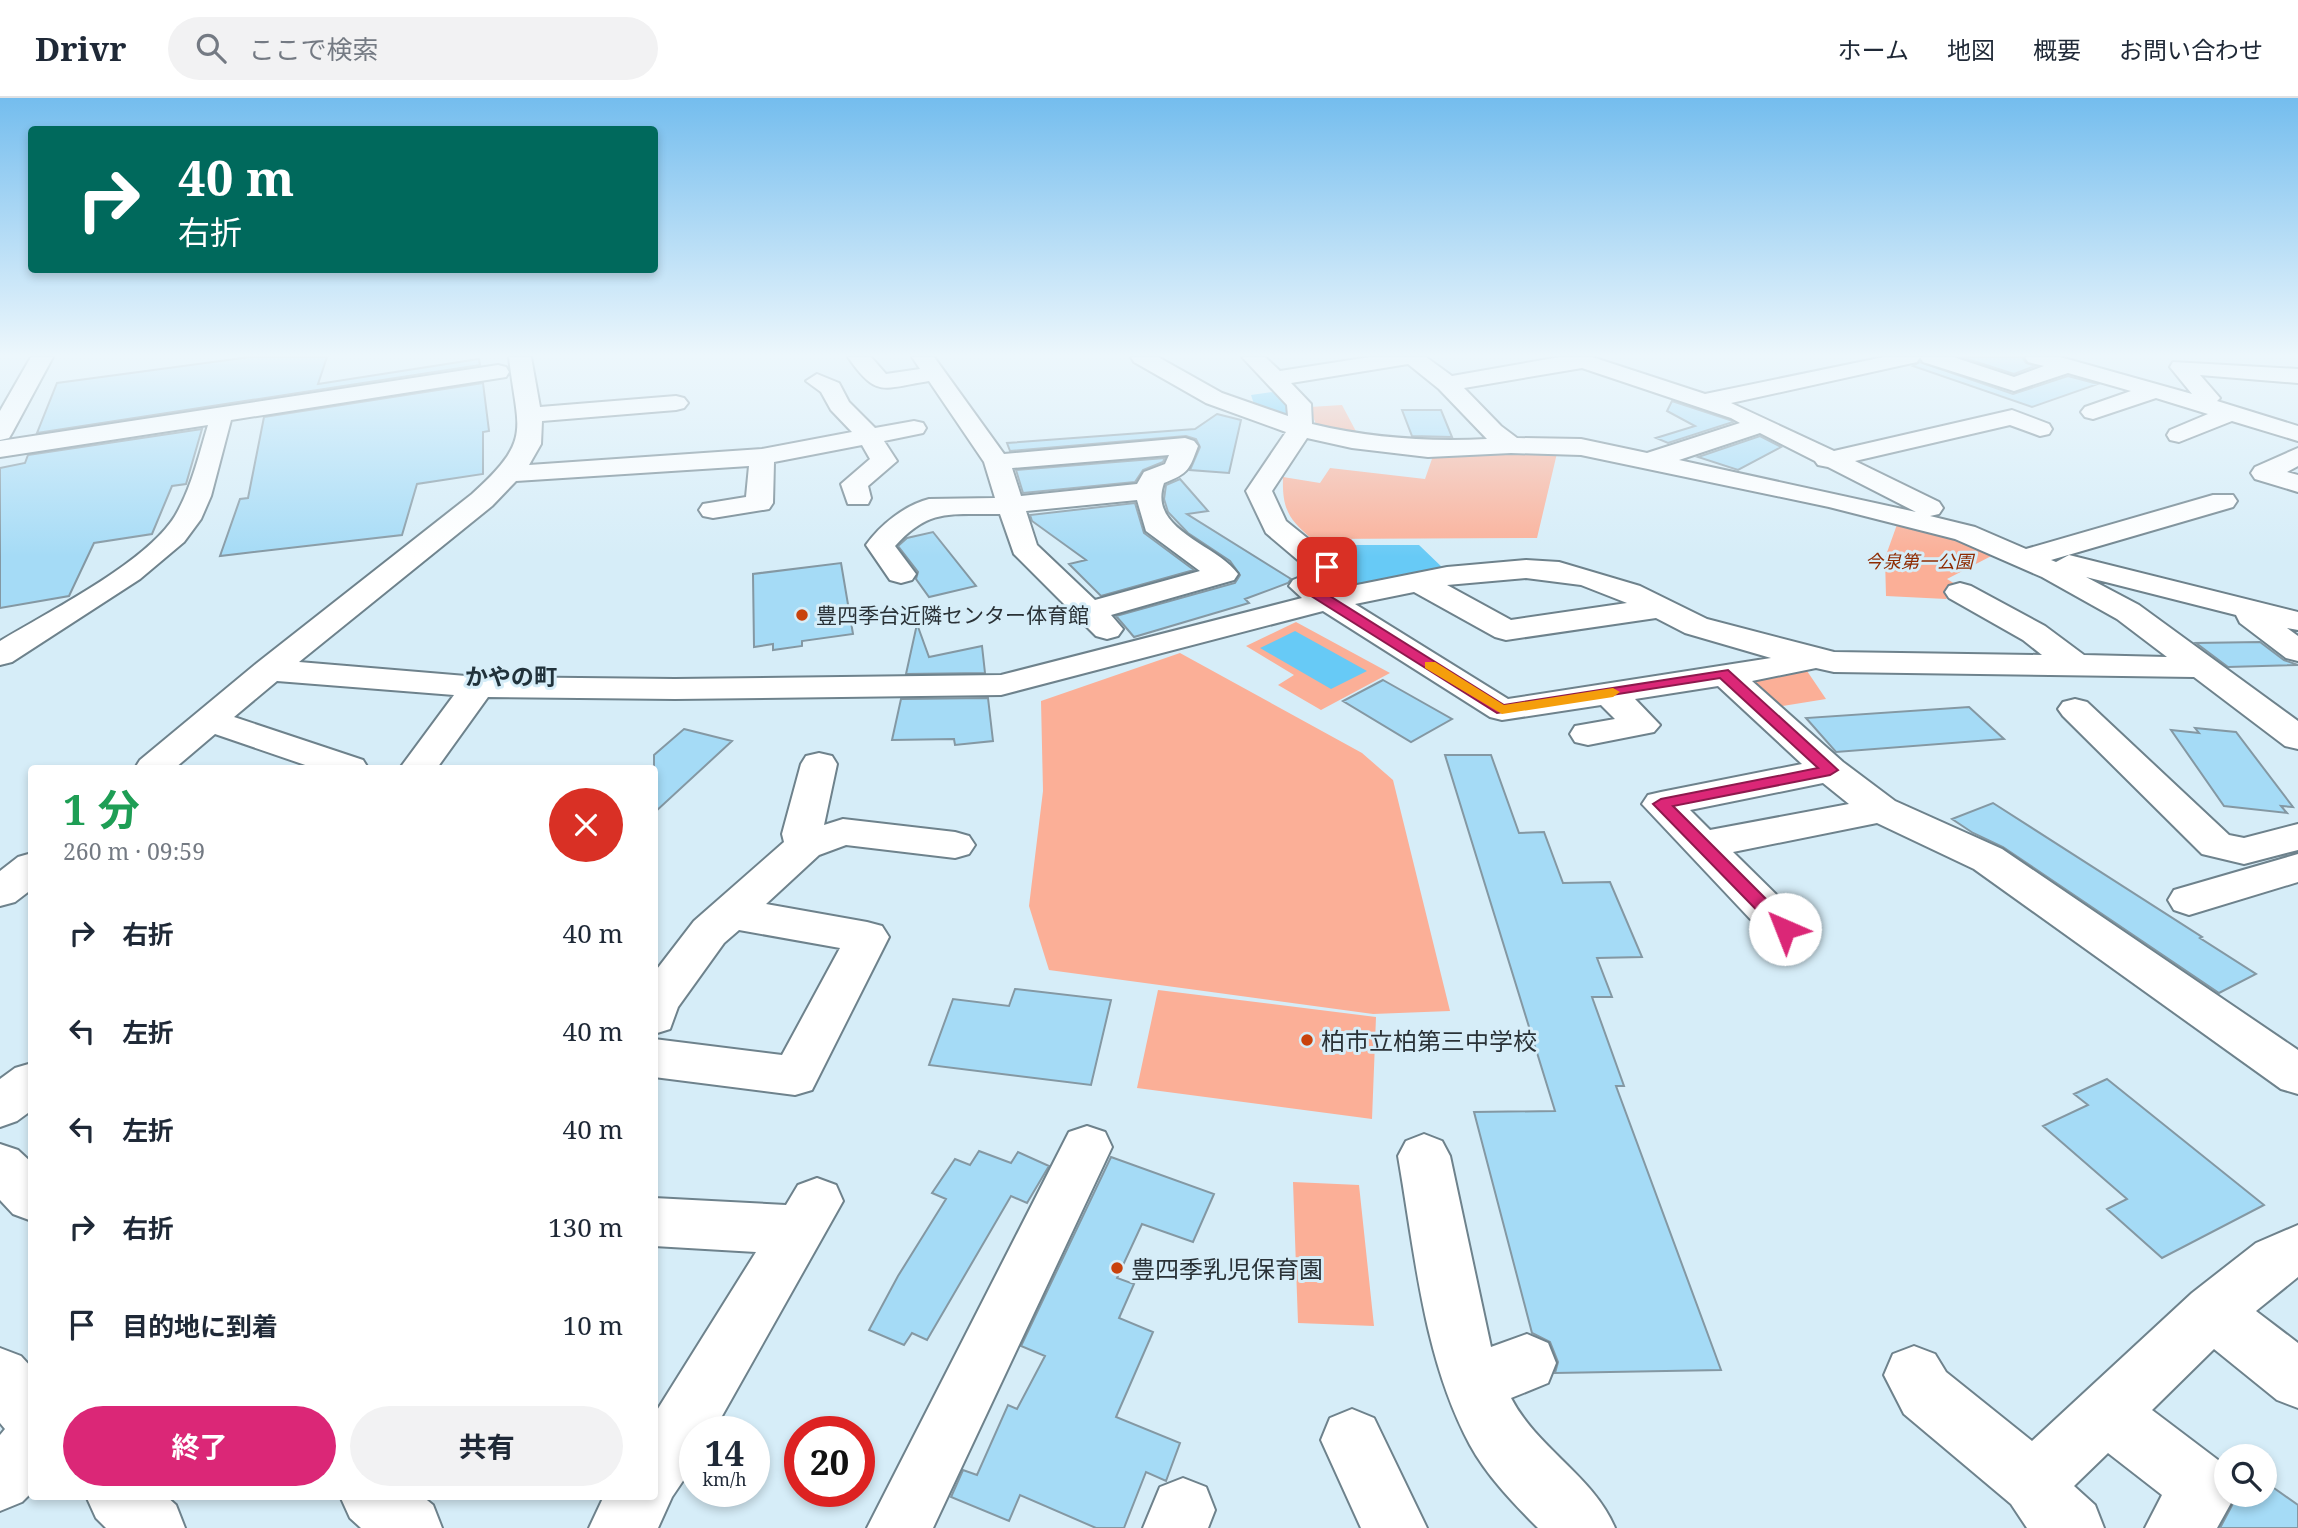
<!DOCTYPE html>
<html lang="ja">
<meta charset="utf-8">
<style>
body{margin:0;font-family:"Noto Serif","Noto Sans JP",serif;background:#f2f2f3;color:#1f2937;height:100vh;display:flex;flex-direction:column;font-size:26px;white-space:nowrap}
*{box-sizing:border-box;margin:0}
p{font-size:23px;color:#747a83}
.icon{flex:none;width:38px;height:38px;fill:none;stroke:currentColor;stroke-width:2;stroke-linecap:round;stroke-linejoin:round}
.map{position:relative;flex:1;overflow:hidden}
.side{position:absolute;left:28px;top:667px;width:630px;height:735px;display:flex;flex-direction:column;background:#fff;border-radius:7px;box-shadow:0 4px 10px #0003}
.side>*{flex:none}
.hud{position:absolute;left:28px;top:28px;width:630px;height:147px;border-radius:7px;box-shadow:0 4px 10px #0003;background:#00695c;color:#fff;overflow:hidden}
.buttons{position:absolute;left:2214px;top:1346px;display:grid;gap:14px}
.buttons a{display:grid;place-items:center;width:63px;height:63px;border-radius:50%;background:#fff;box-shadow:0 4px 10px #0003;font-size:35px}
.speed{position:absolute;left:679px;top:1318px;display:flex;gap:14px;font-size:35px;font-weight:700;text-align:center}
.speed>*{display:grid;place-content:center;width:91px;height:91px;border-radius:50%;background:#fff;box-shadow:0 4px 10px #0003;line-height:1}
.speed small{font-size:18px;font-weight:400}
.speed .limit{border:10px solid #d22;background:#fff;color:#111}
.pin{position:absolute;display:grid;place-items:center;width:60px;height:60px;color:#fff;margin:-30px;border-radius:14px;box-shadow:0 4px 10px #0006}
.me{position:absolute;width:77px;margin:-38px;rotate:316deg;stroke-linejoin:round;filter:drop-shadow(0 0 5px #0008)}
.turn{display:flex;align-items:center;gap:24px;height:147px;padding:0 35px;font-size:32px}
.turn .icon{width:91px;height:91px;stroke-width:2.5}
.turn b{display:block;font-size:49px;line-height:60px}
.round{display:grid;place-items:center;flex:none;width:74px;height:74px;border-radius:37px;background:#f2f2f3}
.headline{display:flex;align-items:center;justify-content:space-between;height:119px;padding:0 35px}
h1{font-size:42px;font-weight:700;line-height:52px;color:#1e9e55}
.primary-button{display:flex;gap:14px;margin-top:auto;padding:14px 35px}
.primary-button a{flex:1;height:80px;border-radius:42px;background:#db2777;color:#fff;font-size:28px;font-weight:700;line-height:80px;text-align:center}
.primary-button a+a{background:#f2f2f3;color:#1f2937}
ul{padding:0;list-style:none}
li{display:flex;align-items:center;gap:21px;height:98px;padding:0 35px}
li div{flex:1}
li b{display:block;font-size:26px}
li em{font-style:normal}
header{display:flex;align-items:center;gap:42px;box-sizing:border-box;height:98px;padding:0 35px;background:#fff;border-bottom:2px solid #e0e1e3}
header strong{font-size:33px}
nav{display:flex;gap:38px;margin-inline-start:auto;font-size:24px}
.search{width:490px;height:63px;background:#f2f2f3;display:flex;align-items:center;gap:18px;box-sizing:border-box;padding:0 24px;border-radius:38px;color:#747a83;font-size:26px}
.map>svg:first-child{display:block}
.green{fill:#fbaf97}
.water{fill:#67caf6}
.building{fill:#a5dbf6;stroke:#8498a3;stroke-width:2}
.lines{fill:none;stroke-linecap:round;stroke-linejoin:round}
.minor-casing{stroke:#6e828c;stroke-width:4}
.minor{fill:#fff;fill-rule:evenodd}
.route{fill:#db2777;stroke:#8e194d;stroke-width:2}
.slow{fill:#f59e0b}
.poi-dot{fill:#c9420c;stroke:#d6edf8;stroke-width:2.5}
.labels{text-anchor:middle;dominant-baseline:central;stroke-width:6;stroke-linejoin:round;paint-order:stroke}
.far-park-label{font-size:18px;font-style:italic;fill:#8e2a01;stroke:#d6edf8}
.poi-label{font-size:21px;fill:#2a3237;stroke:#d6edf8;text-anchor:start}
.neighbourhood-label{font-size:23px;font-weight:bold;fill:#21323b;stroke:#d6edf8}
.near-poi-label{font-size:24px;fill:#2a3237;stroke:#d6edf8;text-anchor:start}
</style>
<header>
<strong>Drivr</strong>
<div class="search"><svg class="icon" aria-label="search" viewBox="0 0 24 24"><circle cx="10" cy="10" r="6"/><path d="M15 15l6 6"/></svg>ここで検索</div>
<nav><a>ホーム</a><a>地図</a><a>概要</a><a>お問い合わせ</a></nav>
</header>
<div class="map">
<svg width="2298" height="1430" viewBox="0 0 2298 1430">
<rect width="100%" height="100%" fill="#d6edf8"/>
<!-- green -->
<path class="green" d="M1342 307 1359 339 1316 327 1310 309Z
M1558 351 1537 440 1312 441C1288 421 1282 410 1283 379L1320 385 1330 370 1425 381 1434 355Z
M1899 421 1999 454 1947 481 1960 489 1946 501 1886 498 1885 460Z
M1296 524 1390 575 1321 612 1278 587 1294 577 1246 548Z
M1180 555 1362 655 1393 682 1450 913 1373 916 1049 872 1029 808 1043 693 1041 603Z
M1805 570 1826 601 1771 610 1742 586 1748 576Z
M1158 892 1376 919 1372 1021 1137 990Z
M1293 1084 1359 1087 1374 1228 1298 1225Z"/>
<!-- water -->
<path class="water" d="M1280 293 1294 316 1277 319 1255 309 1251 297Z
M1314 447H1419L1445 472 1342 491 1357 481 1352 470Z
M1295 533 1367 573 1331 591 1260 550Z"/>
<!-- building -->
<path class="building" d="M250 259H327L318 286 479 261 480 267 37 335 57 285Z
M1961 259H2022L2026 265 2035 268 2014 276Z
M1920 264 2013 296 2068 278 2098 286 2032 309 1913 268Z
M483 285 489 333 483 334V376L417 386 402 437 220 458 240 401 248 400 264 319Z
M1672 303 1730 322 1733 324 1668 345 1656 340 1695 328 1667 313Z
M1402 312H1441L1452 339 1412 338Z
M1217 316 1241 322 1229 375 1190 372 1200 349 1196 341 1186 338 1010 353 1007 345 1195 331Z
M202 331 186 386 172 388 152 436 94 445 69 498 0 510V370L25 365 28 357Z
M1760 338 1781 349 1738 372 1698 359Z
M1165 360 1163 364 1143 372 1135 384 1023 395 1016 372Z
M1180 381 1208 413 1187 416 1291 481 1288 485 1245 501 1249 505 1134 539 1116 518 1235 485 1240 477 1230 463 1188 435 1168 414 1164 401 1166 387Z
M1135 405 1144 435 1194 472 1101 498 1069 466 1086 462 1032 423 1030 417Z
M933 434 976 488 929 499 916 481 918 474 898 448 907 440Z
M841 465 853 536 802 543V548L773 552V546L754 549 753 476Z
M917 526 929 559 982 548 985 575 906 576Z
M2260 544 2284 562 2298 567 2228 569 2196 545Z
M1383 582 1452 621 1411 644 1343 603Z
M988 600 993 643 955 647 954 641 892 642 901 601Z
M1969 609 2004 641 1836 654 1806 620Z
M2195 630 2236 634 2293 709 2281 708 2287 715 2224 708 2171 632 2199 635Z
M684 631 732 643 654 715V657Z
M1445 657H1491L1519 735 1544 734 1563 785 1610 784 1642 859 1597 860 1612 899H1592L1624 988H1616L1721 1272 1555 1275 1558 1264 1550 1244 1532 1235 1474 1014 1555 1013Z
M1993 705 2202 839 2200 840 2256 876 2219 895 2003 749 1973 735 1952 721Z
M1015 891 1111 902 1091 987 929 967 953 901 1009 908Z
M2107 981 2264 1107 2162 1160 2107 1111 2127 1101 2043 1028 2088 1007 2074 996Z
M979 1053 1011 1065 1018 1054 1049 1068 1027 1105 1011 1098 927 1242 912 1235 904 1247 869 1232 898 1178 946 1101 932 1095 955 1061 970 1067Z
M1111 1059 1214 1096 1193 1144 1142 1126 1117 1180 1134 1186 1119 1220 1153 1234 1116 1319 1180 1345 1166 1383 1146 1374 1124 1430H1096L1020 1397 1009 1423 951 1399 963 1372 977 1377 1008 1307 1017 1311 1045 1258 1021 1248Z
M2264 1383 2298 1407V1430H2220L2238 1396H2264Z"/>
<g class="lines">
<!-- minor casing -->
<g class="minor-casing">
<path id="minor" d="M31 259H53L12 335 9 340 0 342V313Z
M509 259H531L540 309 676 298 684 300 688 305 684 310 676 312 542 323 541 346 529 367 762 351 852 334 831 312 821 294 806 283 817 276 839 285 849 304 875 330 914 323 923 325 926 330 923 335 884 343 897 363 868 388 871 400 868 406H848L841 386 870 361 862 347 774 364 773 405 769 411 713 420 703 418 699 412 703 406 746 399 749 368 516 383 492 408 299 564 478 579 675 581 1001 577 1302 500 1289 488 1293 482 1312 474 1266 435 1246 393 1286 334 1206 305 1134 264 1131 259H1158L1222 295 1288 318 1287 307 1242 259H1265L1280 273 1370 259H1426L1452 278 1560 259H1592L1705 296 1884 259H1920L1917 264 1731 305 1834 353 2012 312 2049 326 2052 331 2049 336 2040 338 2010 327 1855 363 1939 404 1943 410 1939 416 1930 418 1975 429 2026 451 2213 397H2233L2237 403 2233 409 2051 462 2056 464 2069 457 2298 514V532L2287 530 2298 538V563L2286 560 2240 525 2236 517 2086 479 2139 507 2298 623V651L2285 648 2194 579 1834 574 1816 570 1752 583 1843 664 1895 703 2002 751 2298 952V996L2281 991 1974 771 1877 725 1733 754 1800 820 1806 831 1800 842 1785 846 1770 842 1642 706 1648 697 1661 694 1802 666 1718 588 1635 601 1660 627 1654 634 1588 647 1575 644 1570 636 1575 628 1615 621 1601 607 1502 622 1490 619 1323 513 1001 597 675 601 488 599 437 670H400L454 597 277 583 234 619 363 662 368 670H314L215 636 175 670H135L140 662 257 565 472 396C534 340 517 333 509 259ZM1408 266 1439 291 1487 341C1427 344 1371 340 1312 326L1311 306 1291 285ZM1582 270 1731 320 1740 325 1647 355 1581 341 1517 340 1501 328 1464 290ZM1760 335 1815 363 1818 367 1828 369 1916 414 1679 362ZM1307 340 1352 350 1428 359 1511 355 1581 357 1829 409 1955 441 2042 479 2117 521 2167 559 2084 557 2045 528 1971 488 1960 485 1949 488 1945 494 1949 500 2023 542 2042 557 1834 554 1707 521 1640 488 1559 464 1526 462 1447 469 1332 492 1327 489 1341 483 1345 477 1332 460 1286 423 1272 393ZM1526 480 1581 487 1627 505 1511 522 1447 487ZM1414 494 1495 539 1506 542 1656 520 1685 535 1771 560 1508 601 1355 506ZM1823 685 1849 706 1710 732 1690 712Z
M848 259H871L886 276 920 271 912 259H934L1004 356 1185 340 1194 343 1198 348C1189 372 1189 375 1164 385 1147 432 1217 446 1238 476L1234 482 1111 517 1123 531 1118 538 1107 541 1096 538 1014 456 1000 416C952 417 930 409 895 448L916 476 912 482 901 485 890 482 866 447C880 427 905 407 929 401L995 400 984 364 929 283C883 290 877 301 848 259ZM1169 357 1165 366 1144 374 1137 386 1021 398 1012 370ZM1137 402 1146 433 1200 473 1095 502 1037 447 1026 413Z
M1920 259H1953L2014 279 2044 268 2028 264 2025 259H2060L2192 296 2170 269 2173 264 2298 271V285L2200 277 2220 300 2217 303 2298 328V343L2232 323 2179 344 2170 342 2167 337 2170 332 2208 316 2156 300 2093 321 2085 319 2081 314 2085 309 2131 293 2068 275 2014 293 1923 264Z
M498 267 506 269 509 274 506 279 231 322 211 398 201 421 184 444 140 481 12 564 0 567V543C48 514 146 465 175 418 191 391 199 357 208 327L0 359V343Z
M2298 350V368L2287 374 2298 377V394L2255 381 2251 375 2255 369Z
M2075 601 2087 604 2229 737 2244 740 2298 726V752L2244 766 2202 756 2063 618 2058 611 2063 604Z
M819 655 832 658 837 666 824 727 843 721 955 734 969 738 975 747 969 756 955 760 846 747 819 757 766 806 867 824 882 828 889 839 812 992 795 997 654 979V941L782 957 840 850 739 832 724 845 678 909 670 931 654 936V875L694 823 784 744 782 736 801 666 806 658Z
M32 755V791L15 804 0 808V773L18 759Z
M2298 756V784L2189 817 2174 812 2168 802 2174 792Z
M32 965V1012L17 1023 0 1029V981L15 970Z
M1087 1028 1105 1034 1112 1049 933 1430H867L1069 1034Z
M1424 1036 1442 1043 1450 1058 1491 1249 1527 1236 1548 1245 1556 1265 1548 1285 1511 1300C1537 1350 1594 1379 1615 1430H1538C1513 1405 1487 1378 1470 1347 1423 1259 1415 1155 1398 1058L1406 1043Z
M0 1046 18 1052 32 1065V1123L13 1116 0 1102Z
M817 1080 836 1087 843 1103 713 1334H695V1365L672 1399 658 1430H589L604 1398H654V1317L756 1154 654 1148V1100L786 1107 798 1087Z
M2298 1127V1179L2256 1213 2298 1245V1310L2277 1302 2214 1251 2152 1312 2226 1368V1396H2236L2217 1430H2145L2162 1397 2108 1355 2074 1388 2095 1407 2104 1430H2027L2011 1406 1904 1316 1884 1277 1893 1256 1914 1248 1935 1256 1946 1274 2032 1343 2192 1195 2256 1145Z
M0 1250 21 1258 32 1270V1394L22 1404 0 1413V1337L5 1331 0 1325Z
M1352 1311 1374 1320 1427 1430H1361L1321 1342 1330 1320Z
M1183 1380 1206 1389 1215 1412 1208 1430H1143L1160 1389Z
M86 1398H166L176 1407 185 1430H106L96 1420Z
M340 1398H422L433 1407 442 1430H361L350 1420Z"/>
</g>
<!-- minor -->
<use href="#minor" class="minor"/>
</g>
<!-- sky -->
<linearGradient id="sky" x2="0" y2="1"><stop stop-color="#74bdee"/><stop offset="0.56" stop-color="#edf7fc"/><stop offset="1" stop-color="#edf7fc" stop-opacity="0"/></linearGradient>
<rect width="2298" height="459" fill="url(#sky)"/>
<!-- route -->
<path class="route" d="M1323 466H1331L1336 477 1314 488 1504 607 1728 572 1838 672 1830 677 1673 708 1791 826 1794 831 1791 835H1779L1653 706 1661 701 1818 670 1720 580 1497 615 1300 491V485L1323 475Z"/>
<!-- slow -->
<path class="slow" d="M1425 564H1435L1504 607 1613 590 1620 594 1613 599 1502 616 1425 570Z"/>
<!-- markers -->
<g class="poi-dot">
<circle cx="802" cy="517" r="7"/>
<circle cx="1307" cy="942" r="7"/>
<circle cx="1117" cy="1170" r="7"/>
</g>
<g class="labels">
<!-- far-park labels -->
<g class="far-park-label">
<text x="1919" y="463">今泉第一公園</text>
</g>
<!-- poi labels -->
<g class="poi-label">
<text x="816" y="517">豊四季台近隣センター体育館</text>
</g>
<!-- neighbourhood labels -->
<g class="neighbourhood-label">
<text x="511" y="578">かやの町</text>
</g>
<!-- near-poi labels -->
<g class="near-poi-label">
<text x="1321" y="942">柏市立柏第三中学校</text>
<text x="1131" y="1170">豊四季乳児保育園</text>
</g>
</g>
</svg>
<div class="buttons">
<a><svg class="icon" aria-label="search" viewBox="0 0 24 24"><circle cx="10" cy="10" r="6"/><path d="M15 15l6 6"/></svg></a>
</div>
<div class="speed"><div>14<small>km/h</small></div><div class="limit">20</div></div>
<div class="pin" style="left:1327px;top:469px;background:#d93025"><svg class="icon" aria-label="arrive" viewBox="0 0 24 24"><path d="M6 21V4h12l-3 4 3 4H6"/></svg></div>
<svg class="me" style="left:1785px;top:831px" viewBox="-20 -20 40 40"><circle r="19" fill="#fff"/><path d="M0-13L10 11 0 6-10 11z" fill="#db2777"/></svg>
<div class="hud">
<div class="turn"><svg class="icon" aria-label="right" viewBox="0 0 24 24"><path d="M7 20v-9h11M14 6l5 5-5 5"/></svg><div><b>40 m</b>右折</div></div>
</div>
<section class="side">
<div class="headline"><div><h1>1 分</h1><p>260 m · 09:59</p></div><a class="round" style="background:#d93025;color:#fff"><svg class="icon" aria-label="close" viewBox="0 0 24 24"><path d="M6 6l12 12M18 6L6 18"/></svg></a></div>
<ul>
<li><svg class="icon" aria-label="right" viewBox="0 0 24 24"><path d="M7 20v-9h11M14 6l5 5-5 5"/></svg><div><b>右折</b></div><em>40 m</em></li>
<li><svg class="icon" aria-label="left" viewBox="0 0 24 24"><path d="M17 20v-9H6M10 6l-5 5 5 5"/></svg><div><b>左折</b></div><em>40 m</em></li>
<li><svg class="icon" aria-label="left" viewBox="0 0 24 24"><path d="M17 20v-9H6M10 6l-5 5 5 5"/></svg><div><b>左折</b></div><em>40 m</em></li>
<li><svg class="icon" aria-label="right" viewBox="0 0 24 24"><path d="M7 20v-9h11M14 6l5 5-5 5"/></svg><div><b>右折</b></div><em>130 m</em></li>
<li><svg class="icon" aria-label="arrive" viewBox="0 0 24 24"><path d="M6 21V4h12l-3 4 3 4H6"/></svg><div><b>目的地に到着</b></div><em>10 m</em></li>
</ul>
<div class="primary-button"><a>終了</a><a>共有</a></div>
</section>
</div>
